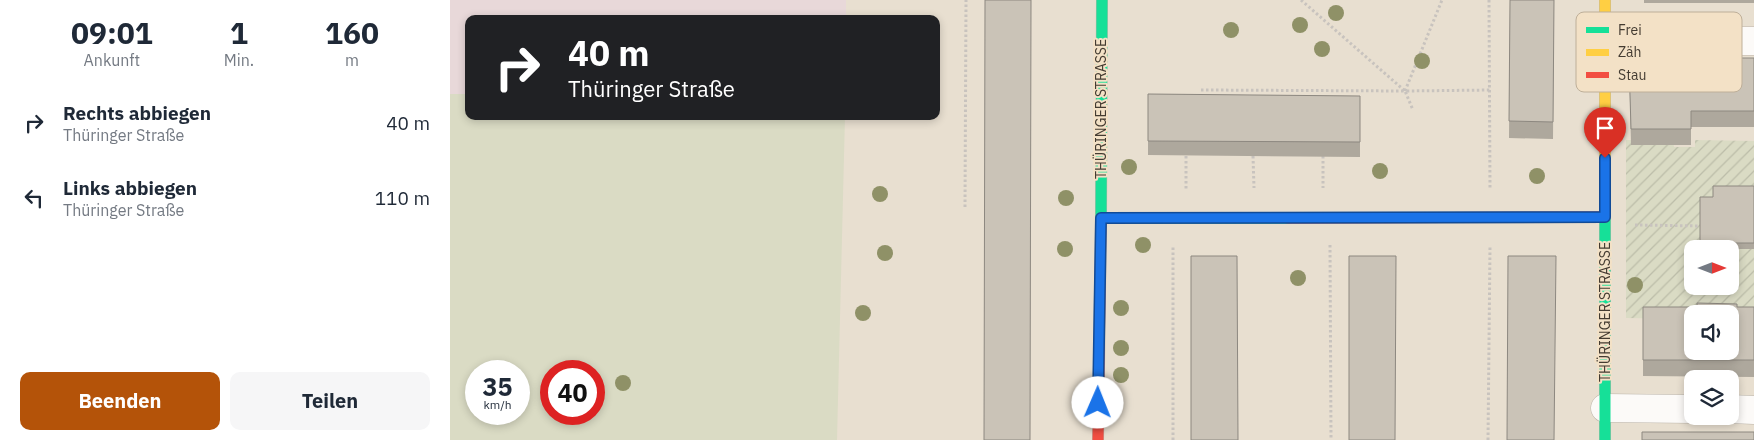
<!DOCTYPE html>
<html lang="de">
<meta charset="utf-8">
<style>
body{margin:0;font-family:"IBM Plex Sans",sans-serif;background:#f6f6f7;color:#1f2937;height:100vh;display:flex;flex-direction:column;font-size:19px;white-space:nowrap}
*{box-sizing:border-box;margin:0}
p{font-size:16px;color:#747a83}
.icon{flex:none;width:28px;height:28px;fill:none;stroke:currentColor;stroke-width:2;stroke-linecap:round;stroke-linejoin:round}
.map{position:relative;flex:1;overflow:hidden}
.details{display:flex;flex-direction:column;background:#fff;width:450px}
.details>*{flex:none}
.hud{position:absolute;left:15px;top:15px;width:475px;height:105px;border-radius:10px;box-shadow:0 2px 8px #0003;background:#202124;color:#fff;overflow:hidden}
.needle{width:32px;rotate:90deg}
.buttons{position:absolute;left:1234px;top:240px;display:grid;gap:10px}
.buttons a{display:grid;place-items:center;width:55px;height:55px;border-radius:10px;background:#fff;box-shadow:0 2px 8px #0003;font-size:25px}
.speed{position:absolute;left:15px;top:360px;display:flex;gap:10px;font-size:25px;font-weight:700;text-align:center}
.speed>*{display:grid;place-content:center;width:65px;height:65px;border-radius:50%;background:#fff;box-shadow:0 2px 8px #0003;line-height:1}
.speed small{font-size:12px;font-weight:400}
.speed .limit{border:8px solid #d22;background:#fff;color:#111}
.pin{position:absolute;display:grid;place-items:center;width:42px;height:42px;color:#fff;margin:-51px -21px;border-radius:50% 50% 50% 0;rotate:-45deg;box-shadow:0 0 5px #0007}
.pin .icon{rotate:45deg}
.me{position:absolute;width:55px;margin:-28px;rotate:1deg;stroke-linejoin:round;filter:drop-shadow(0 0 4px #0008)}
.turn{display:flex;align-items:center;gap:18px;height:105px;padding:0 20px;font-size:22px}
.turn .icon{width:65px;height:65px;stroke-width:2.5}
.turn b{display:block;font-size:35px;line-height:42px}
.eta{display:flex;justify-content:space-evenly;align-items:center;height:85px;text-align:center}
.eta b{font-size:30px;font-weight:800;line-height:35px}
.action{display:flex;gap:10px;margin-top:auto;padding:10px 20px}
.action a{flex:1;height:58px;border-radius:10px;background:#b45309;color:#fff;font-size:20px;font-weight:800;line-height:58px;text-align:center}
.action a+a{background:#f6f6f7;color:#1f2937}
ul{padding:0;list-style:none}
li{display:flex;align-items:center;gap:15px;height:75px;padding:0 20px}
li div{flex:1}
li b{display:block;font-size:19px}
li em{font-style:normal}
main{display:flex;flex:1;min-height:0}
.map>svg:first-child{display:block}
.education{fill:#e8d8d9}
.green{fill:#dadbc4;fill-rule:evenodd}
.garden{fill:url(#garden-furrows);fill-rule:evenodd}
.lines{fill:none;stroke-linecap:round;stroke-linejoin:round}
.street-casing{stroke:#bbb4a9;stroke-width:29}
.fast-casing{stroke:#bbb4a9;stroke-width:12}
.slow-casing{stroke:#bbb4a9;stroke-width:12}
.jam-casing{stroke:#bbb4a9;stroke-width:12}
.path{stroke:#c8c3be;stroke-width:3;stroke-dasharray:2.5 2.5;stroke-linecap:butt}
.street{stroke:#fcfaf8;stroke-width:28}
.fast{stroke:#16e098;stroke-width:11}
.slow{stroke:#ffcf43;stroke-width:11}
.jam{stroke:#f24e42;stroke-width:11}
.tree{fill:#8f9167}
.wall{fill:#aea89d}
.building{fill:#cac3b7;stroke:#8d8880;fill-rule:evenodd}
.route-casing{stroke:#114b97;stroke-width:12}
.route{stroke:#1a73e8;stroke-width:9}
.labels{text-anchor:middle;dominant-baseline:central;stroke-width:4;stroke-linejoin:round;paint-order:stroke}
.street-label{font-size:14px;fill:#433b31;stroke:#f3e1c6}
.key{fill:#f3e1c6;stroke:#beaf99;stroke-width:1}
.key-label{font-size:14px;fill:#433b31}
</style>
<main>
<section class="details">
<div class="eta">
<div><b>09:01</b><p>Ankunft</p></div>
<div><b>1</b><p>Min.</p></div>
<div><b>160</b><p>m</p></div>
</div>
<ul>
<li><svg class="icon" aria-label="right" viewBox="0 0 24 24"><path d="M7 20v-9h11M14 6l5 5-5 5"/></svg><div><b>Rechts abbiegen</b><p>Thüringer Straße</p></div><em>40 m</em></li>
<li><svg class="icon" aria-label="left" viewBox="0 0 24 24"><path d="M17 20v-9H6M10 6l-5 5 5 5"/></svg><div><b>Links abbiegen</b><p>Thüringer Straße</p></div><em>110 m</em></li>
</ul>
<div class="action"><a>Beenden</a><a>Teilen</a></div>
</section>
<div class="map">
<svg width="1304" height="440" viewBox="0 0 1304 440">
<defs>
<pattern id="garden-furrows" width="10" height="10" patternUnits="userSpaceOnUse" patternTransform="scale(1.25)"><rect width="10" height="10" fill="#dadbc4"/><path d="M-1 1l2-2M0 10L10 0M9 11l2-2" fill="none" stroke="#bcbda9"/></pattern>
</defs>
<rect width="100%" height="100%" fill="#e8dfd0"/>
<!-- education -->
<path class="education" d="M0 0H396V19H19V94H0Z"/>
<!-- green -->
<path class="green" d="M0 94H19V116H395L387 440H0ZM26 371H69V414H26ZM101 371H144V414H101Z"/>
<!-- garden -->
<path class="garden" d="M1176 140H1223L1224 147H1245V140L1304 141V319L1280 314H1242V319L1176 318ZM1242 249H1280V286H1242Z"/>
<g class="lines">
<!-- street casing -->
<g class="street-casing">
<path id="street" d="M1155 41H1304
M1155 408 1242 409
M1280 409 1304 410"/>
</g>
<!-- fast casing -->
<g class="fast-casing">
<path id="fast" d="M652 0 651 218H838
M1155 192V440"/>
</g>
<!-- slow casing -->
<g class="slow-casing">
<path id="slow" d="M1155 0V192"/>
</g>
<!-- jam casing -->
<g class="jam-casing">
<path id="jam" d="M838 218 1155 217
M648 440 651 218"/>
</g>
<!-- path -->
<path class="path" d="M851 0 955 91 1040 90
M1039 0 1040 189
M751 90 955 91 963 110
M955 91 992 0
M736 156V190
M803 156 804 188
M873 156V188
M515 207 516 0
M1185 225 1253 226
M880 245 881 440
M723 440V246
M1038 440 1040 246"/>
<!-- street -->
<use href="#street" class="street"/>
<!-- fast -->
<use href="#fast" class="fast"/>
<!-- slow -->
<use href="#slow" class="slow"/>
<!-- jam -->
<use href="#jam" class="jam"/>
</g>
<!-- trees -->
<g class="tree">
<circle cx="886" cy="13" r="8"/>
<circle cx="850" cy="25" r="8"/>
<circle cx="781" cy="30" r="8"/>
<circle cx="872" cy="49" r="8"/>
<circle cx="972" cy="61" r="8"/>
<circle cx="679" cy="167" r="8"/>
<circle cx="930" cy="171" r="8"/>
<circle cx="1087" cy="176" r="8"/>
<circle cx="430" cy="194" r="8"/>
<circle cx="616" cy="198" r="8"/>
<circle cx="693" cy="245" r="8"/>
<circle cx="615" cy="249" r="8"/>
<circle cx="435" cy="253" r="8"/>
<circle cx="848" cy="278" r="8"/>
<circle cx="1185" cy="285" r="8"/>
<circle cx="671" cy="308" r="8"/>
<circle cx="413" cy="313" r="8"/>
<circle cx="671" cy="348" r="8"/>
<circle cx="671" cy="375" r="8"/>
<circle cx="173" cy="383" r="8"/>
</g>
<!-- wall -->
<path class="wall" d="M1060 0H1104L1103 139 1059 138Z
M1194 0H1304V3H1194Z
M1304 58V127H1241V145H1181L1179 61Z
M698 94 910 96V157L698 155Z
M1304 186V249H1250V197H1263Z
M1193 307H1304V377L1193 376Z"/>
<!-- building -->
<path class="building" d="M535 0H581L580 440H534Z
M1060 0H1104L1103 122 1059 121Z
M1195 58H1304V111H1241V129H1181L1179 61H1195Z
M698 94 910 96V142L698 141Z
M1263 186H1304V243H1250V197H1263Z
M741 256H787L788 440H741Z
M899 256H946L945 440H899Z
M1058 256H1106L1104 440H1057Z
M1247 303 1287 304V307H1304V360H1193V307H1247ZM1242 314H1280V351H1242Z
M1192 432H1304V440H1192Z"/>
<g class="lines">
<!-- route casing -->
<g class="route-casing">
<path id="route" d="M648 403 651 218 1155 217V158"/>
</g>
<!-- route -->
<use href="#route" class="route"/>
</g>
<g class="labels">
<!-- street labels -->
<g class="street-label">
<text transform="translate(651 109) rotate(-90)">THÜRINGER STRASSE</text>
<text transform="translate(1155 312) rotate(-90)">THÜRINGER STRASSE</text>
</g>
</g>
<!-- legend -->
<rect x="1126" y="12" width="166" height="80" rx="8" class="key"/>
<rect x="1136" y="27" width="23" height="6" fill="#16e098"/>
<rect x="1136" y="49" width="23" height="7" fill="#ffcf43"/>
<rect x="1136" y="72" width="23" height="6" fill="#f24e42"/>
<g class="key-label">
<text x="1168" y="35">Frei</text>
<text x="1168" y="57">Zäh</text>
<text x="1168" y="80">Stau</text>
</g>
</svg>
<div class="buttons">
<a><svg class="needle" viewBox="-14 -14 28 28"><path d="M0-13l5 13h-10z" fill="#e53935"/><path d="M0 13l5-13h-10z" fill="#747a83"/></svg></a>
<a><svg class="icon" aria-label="sound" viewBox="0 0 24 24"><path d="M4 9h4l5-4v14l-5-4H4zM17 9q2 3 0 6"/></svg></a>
<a><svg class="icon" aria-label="layers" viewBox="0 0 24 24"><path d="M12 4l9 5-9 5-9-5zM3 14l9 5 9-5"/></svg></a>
</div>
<div class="speed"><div>35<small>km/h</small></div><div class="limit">40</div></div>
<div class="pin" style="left:1155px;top:158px;background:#d93025"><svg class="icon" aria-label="arrive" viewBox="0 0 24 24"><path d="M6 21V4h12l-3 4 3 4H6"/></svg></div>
<svg class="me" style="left:648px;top:403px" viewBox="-20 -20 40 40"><circle r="19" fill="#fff"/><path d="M0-13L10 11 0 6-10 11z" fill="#1a73e8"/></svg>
<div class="hud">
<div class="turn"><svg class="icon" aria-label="right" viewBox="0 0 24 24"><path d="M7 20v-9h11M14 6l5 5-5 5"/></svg><div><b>40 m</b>Thüringer Straße</div></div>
</div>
</div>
</main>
